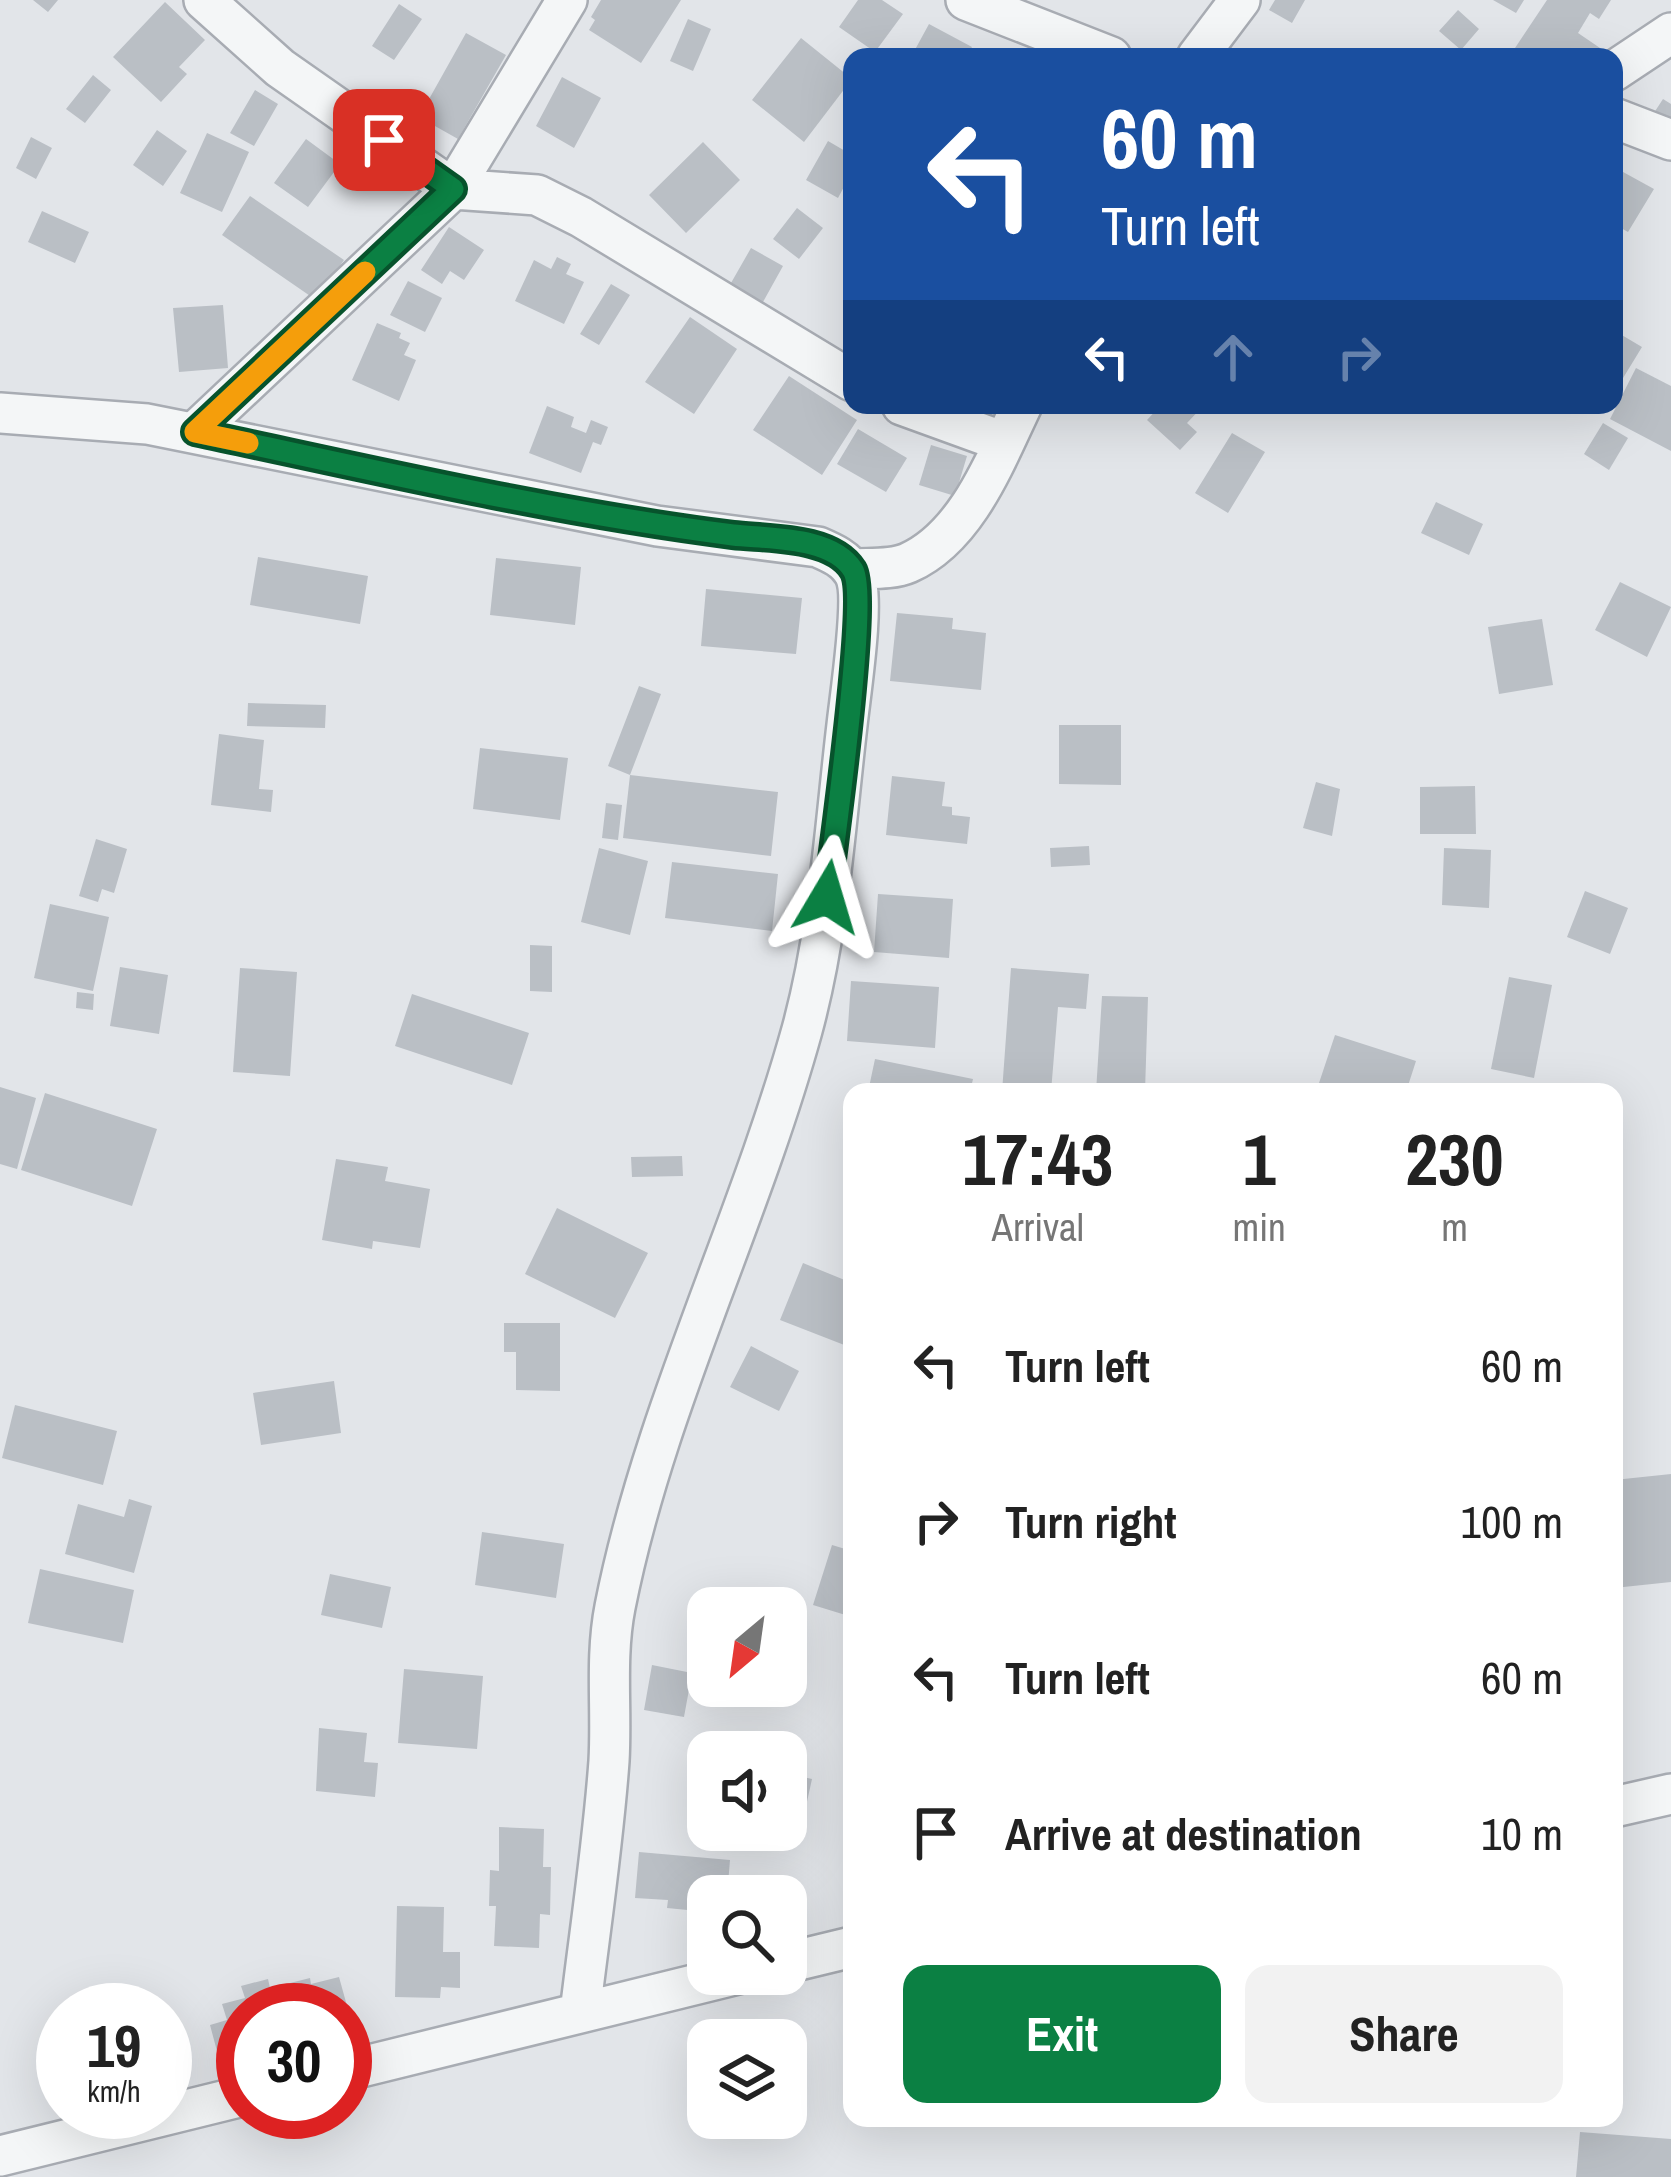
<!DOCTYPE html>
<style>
body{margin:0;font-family:"Archivo Narrow",sans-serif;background:#f2f2f2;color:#222;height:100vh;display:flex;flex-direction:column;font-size:45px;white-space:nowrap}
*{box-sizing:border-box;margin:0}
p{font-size:39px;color:#767676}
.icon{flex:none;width:66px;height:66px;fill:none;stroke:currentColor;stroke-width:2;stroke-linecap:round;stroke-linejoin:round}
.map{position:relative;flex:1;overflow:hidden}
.side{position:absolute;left:843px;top:1083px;width:780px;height:1044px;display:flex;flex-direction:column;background:#fff;border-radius:24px;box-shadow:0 12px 48px #0002}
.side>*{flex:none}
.hud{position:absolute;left:843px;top:48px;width:780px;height:366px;border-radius:24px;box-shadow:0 12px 48px #0002;background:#1a4fa0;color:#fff;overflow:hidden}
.needle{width:78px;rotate:209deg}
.buttons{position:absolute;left:687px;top:1587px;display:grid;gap:24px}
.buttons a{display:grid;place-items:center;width:120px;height:120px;border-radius:24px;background:#fff;box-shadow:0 12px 48px #0002;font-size:60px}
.speed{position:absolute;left:36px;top:1983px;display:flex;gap:24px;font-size:60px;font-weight:700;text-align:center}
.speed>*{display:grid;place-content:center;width:156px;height:156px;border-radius:50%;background:#fff;box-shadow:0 12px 48px #0002;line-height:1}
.speed small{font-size:30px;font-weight:400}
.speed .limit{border:18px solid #d22;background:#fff;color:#111}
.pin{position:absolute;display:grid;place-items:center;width:102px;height:102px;color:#fff;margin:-51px;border-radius:24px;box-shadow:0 6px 18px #0006}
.me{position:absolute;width:132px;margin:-66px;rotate:7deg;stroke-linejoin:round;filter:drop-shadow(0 0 9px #0008)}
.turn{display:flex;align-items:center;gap:42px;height:252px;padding:0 60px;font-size:54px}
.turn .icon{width:156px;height:156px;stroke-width:2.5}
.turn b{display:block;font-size:84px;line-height:102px}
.lanes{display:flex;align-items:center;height:114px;padding:0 60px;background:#0003;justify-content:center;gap:60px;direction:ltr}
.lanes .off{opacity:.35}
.eta{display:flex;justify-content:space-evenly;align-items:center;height:204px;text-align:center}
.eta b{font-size:72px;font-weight:700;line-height:84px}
.primary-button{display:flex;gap:24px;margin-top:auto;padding:24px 60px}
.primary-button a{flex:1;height:138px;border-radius:24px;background:#0b8043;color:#fff;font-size:48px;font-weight:700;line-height:138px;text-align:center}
.primary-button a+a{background:#f2f2f2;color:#222}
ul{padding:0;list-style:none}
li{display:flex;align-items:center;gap:36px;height:156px;padding:0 60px}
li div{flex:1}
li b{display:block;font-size:45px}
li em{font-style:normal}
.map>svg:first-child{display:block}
.building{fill:#babfc5}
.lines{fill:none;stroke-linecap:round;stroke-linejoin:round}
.minor-casing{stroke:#a8acb3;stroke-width:44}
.minor{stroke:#f4f6f7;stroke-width:39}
.route-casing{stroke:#07532c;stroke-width:30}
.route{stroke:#0b8043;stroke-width:21}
.slow{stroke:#f59e0b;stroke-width:21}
</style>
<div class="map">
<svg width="1671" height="2177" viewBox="0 0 1671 2177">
<rect width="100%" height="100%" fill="#e2e5e9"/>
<!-- building -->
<path class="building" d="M33 0H58L48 12Z
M601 0H681L641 63 589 30 595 20 591 17Z
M858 0H882L903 14 875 52 839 27Z
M1275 0H1305L1292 23 1269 10Z
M1493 0H1524L1516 13Z
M1547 0H1611L1599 19 1590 13 1578 33 1603 50 1598 57H1509Z
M165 2 205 40 179 67 187 74 161 102 113 57Z
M399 4 422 19 394 60 372 46Z
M1458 10 1479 29 1461 50 1439 31Z
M688 19 711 29 693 71 670 61Z
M929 24 972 47 966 57H911Z
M466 33 506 55 458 139 419 117Z
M801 38 852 79 804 142 752 100Z
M93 75 111 90 85 123 66 109Z
M562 77 601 98 574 148 536 126Z
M255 90 278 104 254 146 230 133Z
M1663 99 1671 104V121L1648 122Z
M157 130 187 151 163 186 133 165Z
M207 133 249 152 222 212 180 193Z
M31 137 52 148 36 179 16 168Z
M306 139 340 164 308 207 274 183Z
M828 141 852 155V172L838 198 806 180Z
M703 142 740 180 686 233 649 195Z
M1614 167 1654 189 1628 232 1614 224Z
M250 196 344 260 316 300 222 235Z
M797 208 823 228 799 259 773 239Z
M42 211 89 232 75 263 28 242Z
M449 227 484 250 464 280 450 271 442 284 421 270Z
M751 248 783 266 759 309 727 290Z
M557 257 571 264 566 274 584 282 564 324 515 301 534 260 551 269Z
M408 281 442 298 425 332 390 315Z
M611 284 630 295 599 345 580 334Z
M223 305 228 368 179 372 173 308Z
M690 317 737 349 694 414 645 382Z
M377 323 401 333 399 338 410 343 404 355 416 360 399 401 352 380Z
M1620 334 1642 347 1620 383 1614 380V343Z
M1636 368 1671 386V451L1610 419Z
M789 376 857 420 822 475 753 430Z
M1161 405H1204L1187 423 1197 432 1180 450 1147 420Z
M547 406 574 417 571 427 586 433 591 420 608 427 601 445 593 442 581 473 529 453Z
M1603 423 1628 438 1609 470 1584 454Z
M858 429 907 458 886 492 837 464Z
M1232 433 1265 452 1228 513 1195 493Z
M931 445 967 456 955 496 919 485Z
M1436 502 1483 524 1469 555 1421 533Z
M258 557 368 576 360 624 250 605Z
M496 558 581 567 575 625 490 615Z
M1620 582 1671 607 1647 657 1595 630Z
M706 589 802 598 796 654 701 646Z
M897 613 953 618 952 629 986 633 981 690 890 681Z
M1542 619 1553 685 1499 694 1488 627Z
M639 686 661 694 630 775 608 766Z
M248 703 326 705 325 728 247 726Z
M1059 725H1121V785L1059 784Z
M219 734 264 740 259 789 273 790 271 812 211 805Z
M480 748 568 758 560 820 473 809Z
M630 775 778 792 771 856 623 838Z
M892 776 945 782 942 806 952 807V815L970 817 967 844 886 835Z
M1316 782 1340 789 1332 836 1303 828Z
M1475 786 1476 834H1420V787Z
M606 803 622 805 618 840 602 838Z
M96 839 127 849 114 893 102 889 98 902 79 896Z
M1089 846 1090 865 1051 867 1050 848Z
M599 848 648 861 630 935 581 922Z
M1444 848 1491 850 1489 908 1442 905Z
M672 862 778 874 772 931 665 918Z
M1585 891 1628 908 1610 954 1567 937Z
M878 894 953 899 949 958 874 952Z
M50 904 109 917 93 991 34 978Z
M530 945 552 946V992L530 991Z
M120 967 168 975 159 1034 110 1026Z
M240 968 297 972 290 1076 233 1072Z
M1011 968 1089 974 1086 1009 1058 1007 1051 1092H1002Z
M1509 977 1552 985 1534 1078 1491 1069Z
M851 981 939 987 935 1048 847 1041Z
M77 992 94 994 93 1010 76 1008Z
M412 994 529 1033 512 1085 395 1046Z
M1102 996 1148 997 1145 1092H1096Z
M1335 1035 1416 1061 1406 1092H1316Z
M875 1059 973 1079 970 1092H868Z
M0 1087 36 1098 17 1169 0 1164Z
M45 1093 157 1129 132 1206 21 1170Z
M682 1156 683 1176 632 1177 631 1157Z
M336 1159 388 1167 385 1181 430 1189 420 1248 373 1241 372 1249 322 1240Z
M557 1208 648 1253 615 1318 525 1274Z
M803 1263 852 1283V1348L780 1320Z
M504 1323H560V1391L516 1390V1352H504Z
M751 1346 799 1371 779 1411 730 1387Z
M334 1381 341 1433 261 1445 253 1393Z
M15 1405 117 1431 103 1485 2 1458Z
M1671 1474V1582L1614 1588V1480Z
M129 1499 152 1506 134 1573 65 1554 78 1504 124 1517Z
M482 1532 564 1544 556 1598 475 1585Z
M832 1545 852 1551V1617L813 1605Z
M40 1569 134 1590 123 1643 28 1623Z
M330 1574 391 1587 382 1628 321 1615Z
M652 1665 692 1673 684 1717 644 1710Z
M404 1669 483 1676 477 1749 398 1743Z
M319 1728 367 1733 364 1762 378 1763 375 1797 316 1791Z
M786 1773 812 1779 799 1838 772 1832 786 1830Z
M499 1827 544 1829 543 1867H551L550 1915 540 1914 539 1948 494 1946 496 1906H489L490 1870 499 1871Z
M639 1852 730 1860 727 1896H708V1912L667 1908 668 1900 635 1898Z
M397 1906 444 1907 443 1952H460V1988L441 1987 440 1998 395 1997Z
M339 1977 354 2031 345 2033V2010H243V2060L221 2066 210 2025 227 2020 222 2004 245 1998 241 1986 268 1979 270 1988 310 1978 311 1984Z
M1580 2132 1671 2139V2177H1576Z"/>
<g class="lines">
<!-- minor casing -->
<g class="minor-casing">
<path id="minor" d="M966 0 1111 57
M1197 57 1240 0
M1614 71 1671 33
M1614 118 1671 140
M453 189 537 195 581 217 852 381
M453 189 567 0
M902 405 1004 442
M0 413 147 424 657 526 818 547C832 553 846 559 854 573 866 595 850 696 847 725 835 827 829 931 802 1030 748 1225 654 1409 615 1607 605 1658 612 1709 609 1761 603 1845 590 1929 580 2013
M195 432 453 189 280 68 204 0
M853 569C870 568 892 570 908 563 967 537 996 459 1022 405
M1614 1807 1671 1794
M786 1963 852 1947
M345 2071 738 1974
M0 2156 243 2096"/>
</g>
<!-- minor -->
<use href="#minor" class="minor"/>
</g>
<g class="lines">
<!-- route casing -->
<g class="route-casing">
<path id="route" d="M384 140 453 189 195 432C374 470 552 512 733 535 768 539 832 536 853 570 869 596 833 850 827 897"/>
</g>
<!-- route -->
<use href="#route" class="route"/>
<!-- slow -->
<path class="slow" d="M248 443 195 432 365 272"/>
</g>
</svg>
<div class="buttons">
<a><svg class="needle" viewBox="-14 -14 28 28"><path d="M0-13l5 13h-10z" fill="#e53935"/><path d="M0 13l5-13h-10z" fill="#767676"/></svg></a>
<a><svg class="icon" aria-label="sound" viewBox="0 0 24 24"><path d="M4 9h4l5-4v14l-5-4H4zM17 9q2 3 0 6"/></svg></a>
<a><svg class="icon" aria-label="search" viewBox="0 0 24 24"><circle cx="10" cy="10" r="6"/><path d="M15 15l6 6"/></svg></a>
<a><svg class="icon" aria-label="layers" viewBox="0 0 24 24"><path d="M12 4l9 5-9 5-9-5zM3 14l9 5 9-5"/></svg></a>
</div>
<div class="speed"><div>19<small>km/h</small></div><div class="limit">30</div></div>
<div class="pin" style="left:384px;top:140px;background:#d93025"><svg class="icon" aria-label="arrive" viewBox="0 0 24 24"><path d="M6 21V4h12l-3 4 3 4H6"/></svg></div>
<svg class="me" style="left:827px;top:897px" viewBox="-20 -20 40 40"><path d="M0-17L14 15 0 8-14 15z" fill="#0b8043" stroke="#fff" stroke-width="4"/></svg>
<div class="hud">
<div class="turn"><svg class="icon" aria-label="left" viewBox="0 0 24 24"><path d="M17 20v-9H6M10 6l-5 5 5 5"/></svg><div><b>60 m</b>Turn left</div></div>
<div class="lanes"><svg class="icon" aria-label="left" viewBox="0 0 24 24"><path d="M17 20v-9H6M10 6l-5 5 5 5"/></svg><svg class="icon off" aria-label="ahead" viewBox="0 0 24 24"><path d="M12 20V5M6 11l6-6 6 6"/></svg><svg class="icon off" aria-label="right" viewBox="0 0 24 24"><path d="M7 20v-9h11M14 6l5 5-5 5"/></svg></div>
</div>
<section class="side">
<div class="eta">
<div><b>17:43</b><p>Arrival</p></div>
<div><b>1</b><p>min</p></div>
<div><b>230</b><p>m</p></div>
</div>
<ul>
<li><svg class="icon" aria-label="left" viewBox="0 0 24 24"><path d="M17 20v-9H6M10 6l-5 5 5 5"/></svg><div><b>Turn left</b></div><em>60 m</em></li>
<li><svg class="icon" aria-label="right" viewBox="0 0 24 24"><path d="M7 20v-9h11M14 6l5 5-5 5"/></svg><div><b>Turn right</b></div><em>100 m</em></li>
<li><svg class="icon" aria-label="left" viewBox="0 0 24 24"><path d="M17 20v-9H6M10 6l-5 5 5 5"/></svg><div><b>Turn left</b></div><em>60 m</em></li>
<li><svg class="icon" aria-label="arrive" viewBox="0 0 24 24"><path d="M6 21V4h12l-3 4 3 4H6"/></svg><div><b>Arrive at destination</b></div><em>10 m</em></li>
</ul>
<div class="primary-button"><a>Exit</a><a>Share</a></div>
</section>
</div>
